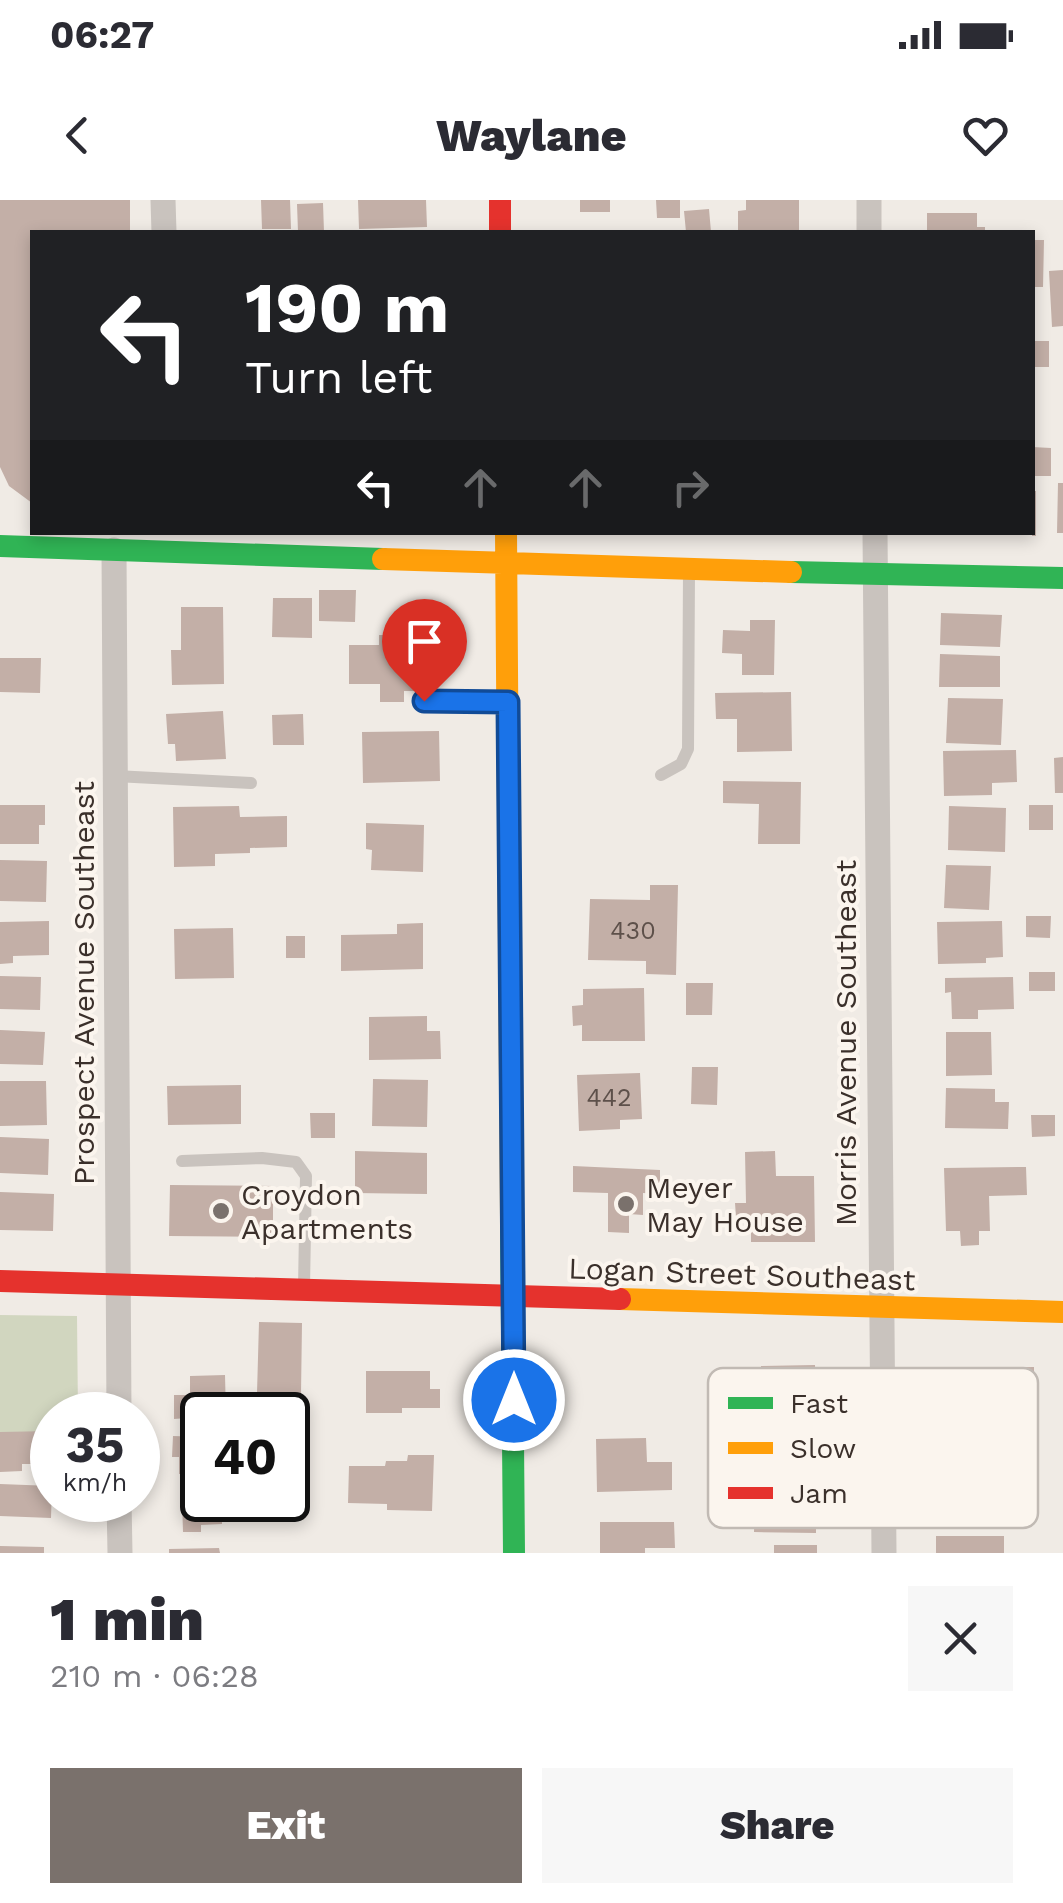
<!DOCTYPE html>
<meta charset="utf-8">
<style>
body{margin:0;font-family:"Work Sans",sans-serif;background:#f7f7f7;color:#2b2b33;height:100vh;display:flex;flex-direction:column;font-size:38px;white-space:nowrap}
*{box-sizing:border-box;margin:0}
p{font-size:32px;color:#7c7c81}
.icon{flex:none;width:55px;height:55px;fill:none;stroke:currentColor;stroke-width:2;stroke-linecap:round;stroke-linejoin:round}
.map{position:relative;height:1353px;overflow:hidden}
.sheet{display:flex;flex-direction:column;background:#fff;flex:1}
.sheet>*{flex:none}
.top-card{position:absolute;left:30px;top:30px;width:1005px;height:305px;border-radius:0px;box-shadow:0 5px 15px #0003;background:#202124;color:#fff;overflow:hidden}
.speed{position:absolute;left:30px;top:1192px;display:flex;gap:20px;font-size:50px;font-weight:700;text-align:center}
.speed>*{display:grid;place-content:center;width:130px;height:130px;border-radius:50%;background:#fff;box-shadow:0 5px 15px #0003;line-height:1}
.speed small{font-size:25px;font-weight:400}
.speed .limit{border:5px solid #111;border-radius:15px;background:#fff;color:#111}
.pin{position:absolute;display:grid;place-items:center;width:85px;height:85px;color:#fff;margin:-102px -42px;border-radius:50% 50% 50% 0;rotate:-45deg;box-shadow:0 0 10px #0007}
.pin .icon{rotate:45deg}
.me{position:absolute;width:110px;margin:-55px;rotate:0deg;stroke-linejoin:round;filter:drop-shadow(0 0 8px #0008)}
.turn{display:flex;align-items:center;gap:35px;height:210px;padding:0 50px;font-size:45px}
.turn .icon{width:130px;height:130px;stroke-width:2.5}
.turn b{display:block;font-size:70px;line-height:85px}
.lanes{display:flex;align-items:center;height:95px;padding:0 50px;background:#0003;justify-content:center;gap:50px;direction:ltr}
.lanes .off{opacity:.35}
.round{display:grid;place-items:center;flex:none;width:105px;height:105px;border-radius:0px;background:#f7f7f7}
.summary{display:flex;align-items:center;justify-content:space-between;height:170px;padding:0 50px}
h1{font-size:60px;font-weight:800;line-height:75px}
.action{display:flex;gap:20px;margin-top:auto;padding:20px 50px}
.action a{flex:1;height:115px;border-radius:0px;background:#7a716c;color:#fff;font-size:40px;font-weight:800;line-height:115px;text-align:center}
.action a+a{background:#f7f7f7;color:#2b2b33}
.status{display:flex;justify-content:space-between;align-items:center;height:70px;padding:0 50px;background:#fff;direction:ltr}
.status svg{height:28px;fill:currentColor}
header{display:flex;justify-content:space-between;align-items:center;height:130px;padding:0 50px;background:#fff;font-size:45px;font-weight:800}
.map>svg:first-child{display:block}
.green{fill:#d1d6bf}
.building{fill:#c3afa7}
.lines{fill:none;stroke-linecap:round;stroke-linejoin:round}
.lane{stroke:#c9c3be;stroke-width:12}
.street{stroke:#c9c3be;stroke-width:25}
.fast{stroke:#30b455;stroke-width:22}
.slow{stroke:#ff9f0a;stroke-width:22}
.jam{stroke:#e5322d;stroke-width:22}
.route-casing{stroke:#114b97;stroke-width:25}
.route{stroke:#1a73e8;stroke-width:18}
.poi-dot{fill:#7a716c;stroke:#fbf5ee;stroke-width:4}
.labels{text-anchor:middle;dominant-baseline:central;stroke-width:8;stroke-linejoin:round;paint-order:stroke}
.number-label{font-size:25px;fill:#5d504a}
.street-label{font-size:30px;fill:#3b302b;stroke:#fbf5ee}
.poi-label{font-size:30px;fill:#3b302b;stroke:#fbf5ee;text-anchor:start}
.key{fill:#fbf5ee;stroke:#c1bab4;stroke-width:2.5}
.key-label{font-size:28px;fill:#3b302b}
</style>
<div class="status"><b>06:27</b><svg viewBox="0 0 49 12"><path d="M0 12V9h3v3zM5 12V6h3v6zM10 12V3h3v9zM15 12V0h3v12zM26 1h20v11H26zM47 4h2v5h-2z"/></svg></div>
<header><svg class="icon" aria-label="back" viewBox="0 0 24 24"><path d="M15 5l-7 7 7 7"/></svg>Waylane<svg class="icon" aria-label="heart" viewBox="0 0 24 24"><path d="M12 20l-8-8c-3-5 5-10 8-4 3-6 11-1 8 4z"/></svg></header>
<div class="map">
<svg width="1063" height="1353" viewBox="0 0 1063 1353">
<rect width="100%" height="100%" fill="#f0ebe5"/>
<!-- green -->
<path class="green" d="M0 1115 77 1116 78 1215H52V1233L0 1232Z"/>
<!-- building -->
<path class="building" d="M0 0H130V32H32V303L9 286 0 267Z
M261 0H290L291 29H262Z
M358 0H426L427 27 359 29Z
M580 0H610V12H580Z
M656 0H680V18H657Z
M746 0H799V32H738V11L746 10Z
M323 3 324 32H298L297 4Z
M709 9 711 32H686L684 11Z
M927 13H977V27H985V32H927Z
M1032 40H1044L1043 87H1032Z
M1063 70V126L1052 127 1049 71Z
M1032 141H1049V167H1032Z
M1032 247 1051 248V276H1032Z
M1058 283H1063V333H1057Z
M1032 291H1036V336H1032Z
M319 390H356L355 422 319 421Z
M273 398H312V438L272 437Z
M181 407H223L224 484 172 485 171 450H181Z
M941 413 1002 415 1000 447 940 445Z
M750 420H775L774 475H742V454L722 453 723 430 750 431Z
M379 435H434V479H427V491H404V502H380V484H349V445H379Z
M940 454 1000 456V487H939Z
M0 458H41L40 493 0 492Z
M791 492 792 551 737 552V519H716L715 493Z
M948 498 1003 499 1001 545 946 543Z
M223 511 226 559 176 561 175 544H168L166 514Z
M303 514 304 545H273L272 515Z
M439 531 440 581 363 583 362 532Z
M1016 550 1017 582 992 583V595L944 596 943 551Z
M1063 557V593H1055L1054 558Z
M723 581 801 582 800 644H758L759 604 723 603Z
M0 605H45V625H39V644H0Z
M1029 605H1053V630H1029Z
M239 606 240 617 287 616V647L250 648V653L215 654V666L174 667 173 607Z
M949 606 1006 608 1005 652 948 650Z
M366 623 424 625 423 672 371 670 372 650 366 649Z
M0 660 47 661 46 702 0 701Z
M946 665 991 666 989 710 944 708Z
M650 685H678L676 775 646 774V761L588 760 590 699 650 700Z
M1026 716H1051L1050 738 1026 737Z
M49 721V755L13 756V763L0 764V722Z
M1002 721 1003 757 986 758V763L938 764 937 722Z
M423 723V769L341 771V735L397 734V724Z
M233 728 234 778 175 779 174 729Z
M286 736H305V758H286Z
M1029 772H1055V791H1029Z
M0 776 41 777 40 810 0 809Z
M1013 777 1014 809 978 810V819H952L951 792 945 793V778Z
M686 783H713L712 815H686Z
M644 788 645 841H582V825L573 826 572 806 583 805V789Z
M427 816V831H440L441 859 369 860V817Z
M0 830 45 832 43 865 0 864Z
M946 832H991L992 875 946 876Z
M692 867H718L717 905 691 904Z
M640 873 642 919 620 920V929L579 931 577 875Z
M373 879 428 880 427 927 372 926Z
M0 881H46L47 925 0 926Z
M241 885V924L168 925 167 886Z
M946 888 995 889V902H1009L1008 929 945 928Z
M310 913H335V938H311Z
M1031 915H1055V936L1032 937Z
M0 937 49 939 48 975 0 973Z
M355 951 427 953V994L355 993Z
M775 951 776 976H814L815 1042H751V1017H736L735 1003H746L745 952Z
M573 966 660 970V994L643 993V1015L629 1014V1033L608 1032V993L573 992Z
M1026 967 1027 995 989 996 990 1031H979V1045L961 1046 960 1031H946L944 968Z
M170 985 273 986V1037L169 1036Z
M0 992 54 994 53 1031 0 1030Z
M259 1122 302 1123 301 1194 257 1193Z
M815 1165 816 1221 762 1222 761 1166Z
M1034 1167V1194H1021V1247H992L991 1210 941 1211V1168Z
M366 1171H430V1189H440V1208H402V1213H366Z
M225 1175 226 1215 174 1219V1195H190V1176Z
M51 1231V1264H22V1271L0 1272V1232Z
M173 1236 202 1237V1281H196V1274H179V1257H172Z
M646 1238 647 1262H672V1290L597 1292 596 1239Z
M408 1255H434L432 1311 387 1310V1304L348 1303 349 1266H385L386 1261H407Z
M0 1284 52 1286 51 1318 0 1316Z
M194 1290H202V1300H222V1324L201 1325V1332H183L182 1300H194Z
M774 1298H816V1333L754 1332 755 1303H774Z
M600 1322H674L675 1348H645V1353H600Z
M936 1336H1004V1353H936Z
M774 1345H817V1353H774Z
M0 1346 44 1347V1353H0Z
M219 1348 220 1353H169V1349Z"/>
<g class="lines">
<!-- lane -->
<path class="lane" d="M425 501 507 502
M661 575 681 564 688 549 689 372
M115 576 251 583
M182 961 262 958 296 962 306 976 304 1087"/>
<!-- street -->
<path class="street" d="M163 0 164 32
M869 0V32
M875 332 884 1353
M114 350 119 1215
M119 1300 120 1353"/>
<!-- fast -->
<path class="fast" d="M0 346 383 359
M791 372 1063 378
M511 1016 514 1353"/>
<!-- slow -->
<path class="slow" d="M506 332 511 1016
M383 359 791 372
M620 1099 1063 1112"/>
<!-- jam -->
<path class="jam" d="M500 0V32
M0 1081 620 1099"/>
</g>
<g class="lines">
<!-- route casing -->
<g class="route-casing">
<path id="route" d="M424 501 508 502 514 1200"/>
</g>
<!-- route -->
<use href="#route" class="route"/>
</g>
<!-- markers -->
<g class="poi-dot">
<circle cx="626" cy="1004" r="10"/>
<circle cx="221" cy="1011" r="10"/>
</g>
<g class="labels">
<!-- number labels -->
<g class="number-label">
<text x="633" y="730">430</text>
<text x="609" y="897">442</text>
</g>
<!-- street labels -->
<g class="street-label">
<text transform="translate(83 783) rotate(-90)">Prospect Avenue Southeast</text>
<text transform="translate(845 843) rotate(-90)">Morris Avenue Southeast</text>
<text transform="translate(742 1074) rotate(2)">Logan Street Southeast</text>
</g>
<!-- poi labels -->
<g class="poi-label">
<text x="646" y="987">Meyer<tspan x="646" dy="34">May House</tspan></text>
<text x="241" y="994">Croydon<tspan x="241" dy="34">Apartments</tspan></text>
</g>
</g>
<!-- legend -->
<rect x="708" y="1168" width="330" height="160" rx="15" class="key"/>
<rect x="728" y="1197" width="45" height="12" fill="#30b455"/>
<rect x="728" y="1242" width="45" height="12" fill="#ff9f0a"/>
<rect x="728" y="1287" width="45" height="12" fill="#e5322d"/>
<g class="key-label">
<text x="790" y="1213">Fast</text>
<text x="790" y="1258">Slow</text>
<text x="790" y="1303">Jam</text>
</g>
</svg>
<div class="speed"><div>35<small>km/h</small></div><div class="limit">40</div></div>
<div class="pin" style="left:424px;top:501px;background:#d93025"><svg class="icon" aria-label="arrive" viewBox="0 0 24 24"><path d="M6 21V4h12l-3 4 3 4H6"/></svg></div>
<svg class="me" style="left:514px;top:1200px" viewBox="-20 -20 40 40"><circle r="17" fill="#1a73e8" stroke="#fff" stroke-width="3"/><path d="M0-11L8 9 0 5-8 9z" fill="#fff"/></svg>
<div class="top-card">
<div class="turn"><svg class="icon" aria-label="left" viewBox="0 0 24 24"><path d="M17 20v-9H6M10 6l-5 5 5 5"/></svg><div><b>190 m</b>Turn left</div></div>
<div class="lanes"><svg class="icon" aria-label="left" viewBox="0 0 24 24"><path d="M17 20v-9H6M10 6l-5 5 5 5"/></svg><svg class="icon off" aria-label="ahead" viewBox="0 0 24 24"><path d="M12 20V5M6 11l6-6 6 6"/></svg><svg class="icon off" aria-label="ahead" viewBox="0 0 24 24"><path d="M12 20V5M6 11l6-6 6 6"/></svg><svg class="icon off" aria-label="right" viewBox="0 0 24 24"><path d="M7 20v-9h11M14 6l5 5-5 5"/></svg></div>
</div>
</div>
<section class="sheet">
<div class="summary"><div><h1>1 min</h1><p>210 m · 06:28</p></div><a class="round"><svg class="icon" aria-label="close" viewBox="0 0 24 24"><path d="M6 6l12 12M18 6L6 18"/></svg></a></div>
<div class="action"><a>Exit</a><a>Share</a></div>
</section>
